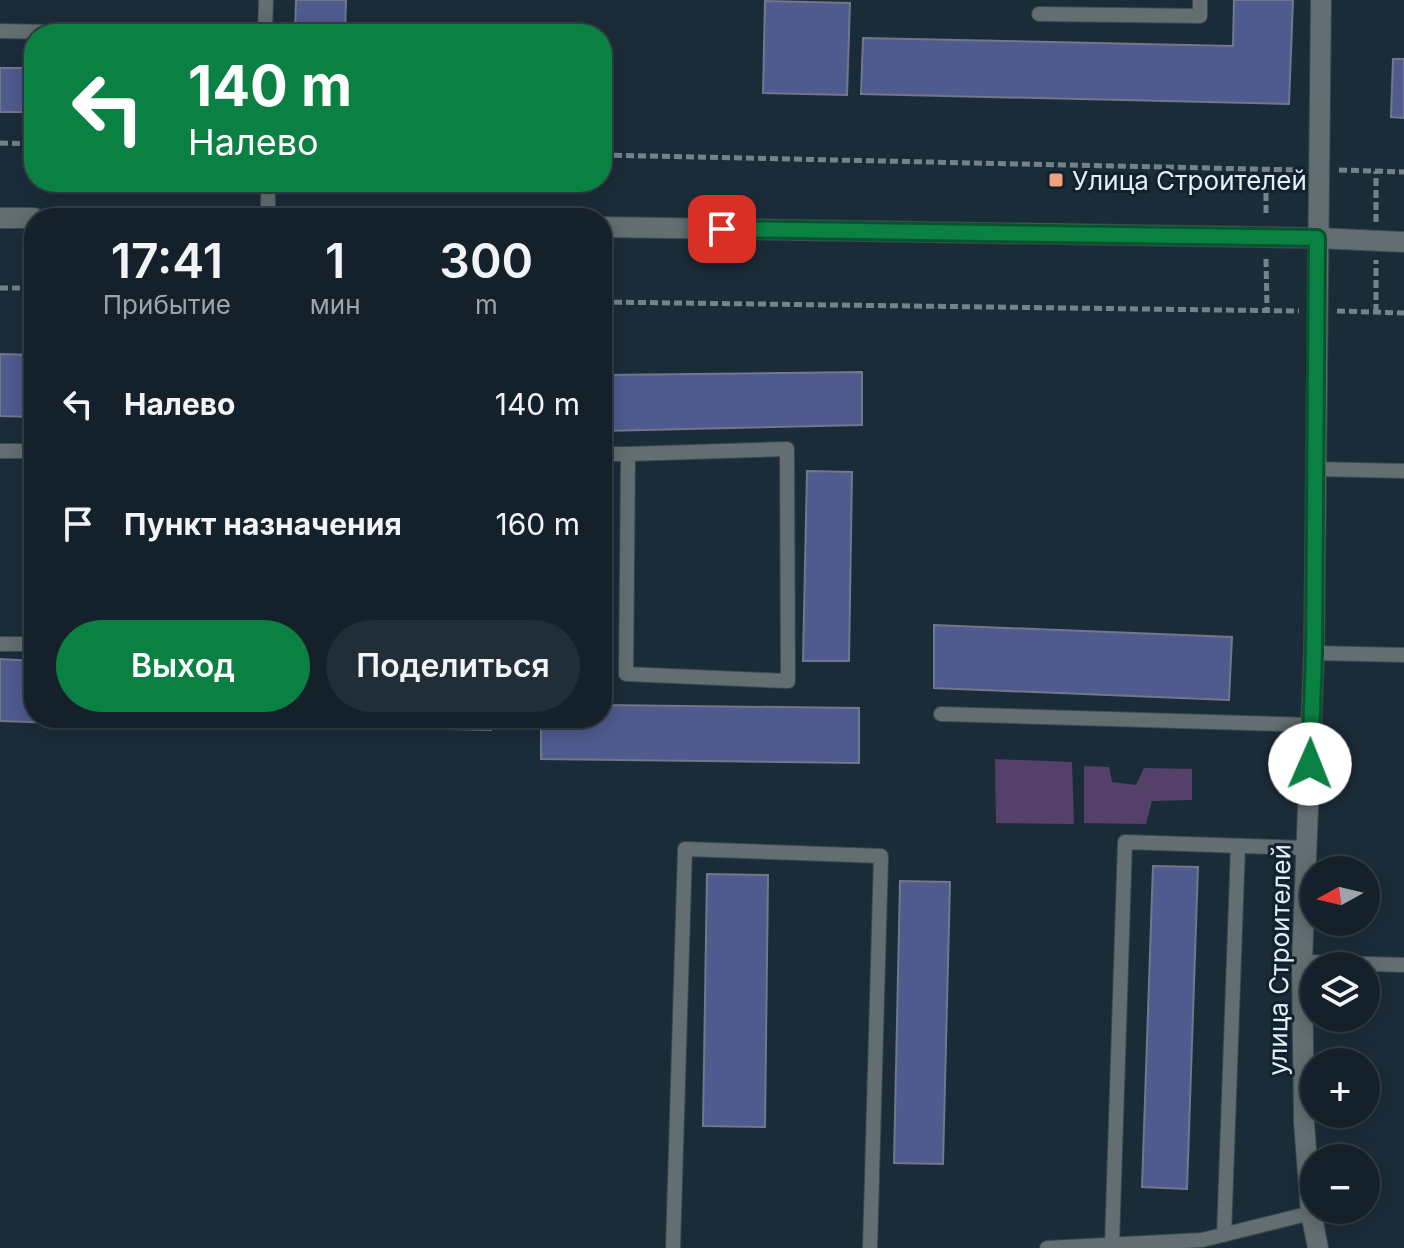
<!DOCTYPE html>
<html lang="ru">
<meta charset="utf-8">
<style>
body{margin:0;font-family:Inter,sans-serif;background:#212e37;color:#f1f3f6;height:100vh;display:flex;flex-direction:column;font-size:30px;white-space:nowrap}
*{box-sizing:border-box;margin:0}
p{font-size:26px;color:#9da3a9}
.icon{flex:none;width:44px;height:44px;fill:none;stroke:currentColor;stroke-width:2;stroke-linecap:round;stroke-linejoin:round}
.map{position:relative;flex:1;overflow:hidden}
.side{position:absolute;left:24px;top:208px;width:588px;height:520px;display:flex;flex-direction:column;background:#14212b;border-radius:32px;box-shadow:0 4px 20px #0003,0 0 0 2px #333e47}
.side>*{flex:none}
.guide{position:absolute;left:24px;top:24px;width:588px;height:168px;border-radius:32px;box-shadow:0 4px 20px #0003,0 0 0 2px #333e47;background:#0b8043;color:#fff;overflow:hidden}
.needle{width:52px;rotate:262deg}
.controls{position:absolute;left:1300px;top:856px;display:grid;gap:16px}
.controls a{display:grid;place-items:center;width:80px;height:80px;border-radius:50%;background:#14212b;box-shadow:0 4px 20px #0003,0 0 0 2px #333e47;font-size:40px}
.pin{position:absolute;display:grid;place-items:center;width:68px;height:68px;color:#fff;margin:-34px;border-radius:16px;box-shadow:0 4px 12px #0006}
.me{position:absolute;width:88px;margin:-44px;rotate:1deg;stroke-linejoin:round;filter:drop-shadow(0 0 6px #0008)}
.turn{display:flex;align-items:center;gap:28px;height:168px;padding:0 32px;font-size:36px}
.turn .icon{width:104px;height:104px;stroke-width:2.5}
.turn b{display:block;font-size:56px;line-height:68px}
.eta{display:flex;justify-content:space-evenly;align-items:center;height:136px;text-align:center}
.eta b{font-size:48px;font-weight:600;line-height:56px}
.primary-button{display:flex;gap:16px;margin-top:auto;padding:16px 32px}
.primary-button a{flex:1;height:92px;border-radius:48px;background:#0b8043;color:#fff;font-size:32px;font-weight:600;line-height:92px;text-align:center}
.primary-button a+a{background:#212e37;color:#f1f3f6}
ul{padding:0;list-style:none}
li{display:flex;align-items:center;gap:24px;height:120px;padding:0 32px}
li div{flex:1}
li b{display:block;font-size:30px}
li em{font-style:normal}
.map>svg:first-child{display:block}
.green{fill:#544068}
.building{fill:#4f5a8e;stroke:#72778c;stroke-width:2}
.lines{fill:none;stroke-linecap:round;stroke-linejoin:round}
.service-casing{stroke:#374753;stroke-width:16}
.minor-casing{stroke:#374753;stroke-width:22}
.tertiary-casing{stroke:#374753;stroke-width:22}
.path{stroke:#74828d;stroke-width:5;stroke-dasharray:8 4;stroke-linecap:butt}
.service{stroke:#626e70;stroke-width:14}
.minor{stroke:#626e70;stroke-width:20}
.tertiary{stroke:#626e70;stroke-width:20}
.route-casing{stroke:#07532c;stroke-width:20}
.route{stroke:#0b8043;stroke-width:14}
.poi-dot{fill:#f2a17e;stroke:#11222e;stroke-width:3}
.labels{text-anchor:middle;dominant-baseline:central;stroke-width:6;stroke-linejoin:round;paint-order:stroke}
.poi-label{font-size:26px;fill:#e3eef6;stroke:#11222e;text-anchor:start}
.street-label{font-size:26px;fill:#e3eef6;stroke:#11222e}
</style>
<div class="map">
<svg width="1404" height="1248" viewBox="0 0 1404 1248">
<rect width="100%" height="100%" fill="#1b2c39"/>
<!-- green -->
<path class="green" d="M995 759 1072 762 1074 824 996 823Z
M1084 766 1109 767 1112 782 1136 785 1144 768 1192 769V800L1152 801 1146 824 1084 823Z"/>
<!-- building -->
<path class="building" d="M296 0H346L345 34H295Z
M1234 0H1293L1289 104 861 94 863 38 1233 46Z
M765 1 850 3 847 95 763 93Z
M1393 59H1404V118L1391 117Z
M0 68H34V112H0Z
M0 354 34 355V417L0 416Z
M862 372V425L602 431V375Z
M807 471 852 472 849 661H803Z
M602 502H604L605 628H602Z
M934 625 1232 637 1229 700 934 688Z
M0 659 34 661V718H148V726L0 721Z
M602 705 859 708V763L541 759V718H602Z
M189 718H491V730L189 723Z
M1153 866 1198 867 1187 1189 1142 1187Z
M707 874 768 875 765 1127 703 1126Z
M900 881 950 882 943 1164 894 1163Z"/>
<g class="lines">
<!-- service casing -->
<g class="service-casing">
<path id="service" d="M1039 14 1200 16V0
M0 31 149 34
M265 34 266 0
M268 182V218
M0 451H34
M602 454H628L787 449 788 681 626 674 628 454
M1315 469 1404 471
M0 644H34
M1314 653 1404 655
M941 714 1310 725
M1302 962 1404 965
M1224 1235 1238 846
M1112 1244 1125 842 1306 848
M673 1248 685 849 881 856 870 1248
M1047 1248 1202 1240 1311 1213"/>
</g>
<!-- minor casing -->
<g class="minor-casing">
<path id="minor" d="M1318 1248 1311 1213 1304 1122 1302 962 1314 653 1321 0"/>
</g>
<!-- tertiary casing -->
<g class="tertiary-casing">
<path id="tertiary" d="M0 218H34
M602 227 1317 238 1404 242"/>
</g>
<!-- path -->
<path class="path" d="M0 143 34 144
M602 155 1301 170
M1266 169V217
M1339 170 1404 172
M1376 222V171
M1266 259 1267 310
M0 288H34
M602 302 1299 311
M1337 311 1404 313
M1376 312V260"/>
<!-- service -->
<use href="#service" class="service"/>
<!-- minor -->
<use href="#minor" class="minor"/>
<!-- tertiary -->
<use href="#tertiary" class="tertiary"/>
</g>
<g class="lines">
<!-- route casing -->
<g class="route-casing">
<path id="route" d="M722 229 1317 238 1314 653 1310 764"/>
</g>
<!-- route -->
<use href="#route" class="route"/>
</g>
<!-- markers -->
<rect class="poi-dot" x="1048" y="172" width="16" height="16" rx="4"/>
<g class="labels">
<!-- poi labels -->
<g class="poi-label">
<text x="1072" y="180">Улица Строителей</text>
</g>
<!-- street labels -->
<g class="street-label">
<text transform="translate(1279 960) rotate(-89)">улица Строителей</text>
</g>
</g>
</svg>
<div class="controls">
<a><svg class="needle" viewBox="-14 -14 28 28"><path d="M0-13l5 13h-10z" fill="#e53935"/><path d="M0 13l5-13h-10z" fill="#9da3a9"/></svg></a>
<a><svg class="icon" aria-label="layers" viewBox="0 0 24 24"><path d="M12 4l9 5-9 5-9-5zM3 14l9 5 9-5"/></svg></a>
<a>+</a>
<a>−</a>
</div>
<div class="pin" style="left:722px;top:229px;background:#d93025"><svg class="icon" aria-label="arrive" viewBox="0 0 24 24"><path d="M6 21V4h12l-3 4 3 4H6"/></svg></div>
<svg class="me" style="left:1310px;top:764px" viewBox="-20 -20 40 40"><circle r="19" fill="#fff"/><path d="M0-13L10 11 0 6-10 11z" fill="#0b8043"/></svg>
<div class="guide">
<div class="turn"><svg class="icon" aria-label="left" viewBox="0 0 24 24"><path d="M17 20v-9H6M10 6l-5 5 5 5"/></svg><div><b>140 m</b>Налево</div></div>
</div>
<section class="side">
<div class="eta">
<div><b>17:41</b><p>Прибытие</p></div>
<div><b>1</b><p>мин</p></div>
<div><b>300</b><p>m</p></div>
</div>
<ul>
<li><svg class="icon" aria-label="left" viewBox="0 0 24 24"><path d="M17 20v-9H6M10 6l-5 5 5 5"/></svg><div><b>Налево</b></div><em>140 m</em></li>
<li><svg class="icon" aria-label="arrive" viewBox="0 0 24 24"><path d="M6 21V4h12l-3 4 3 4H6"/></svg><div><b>Пункт назначения</b></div><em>160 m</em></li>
</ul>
<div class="primary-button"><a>Выход</a><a>Поделиться</a></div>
</section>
</div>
